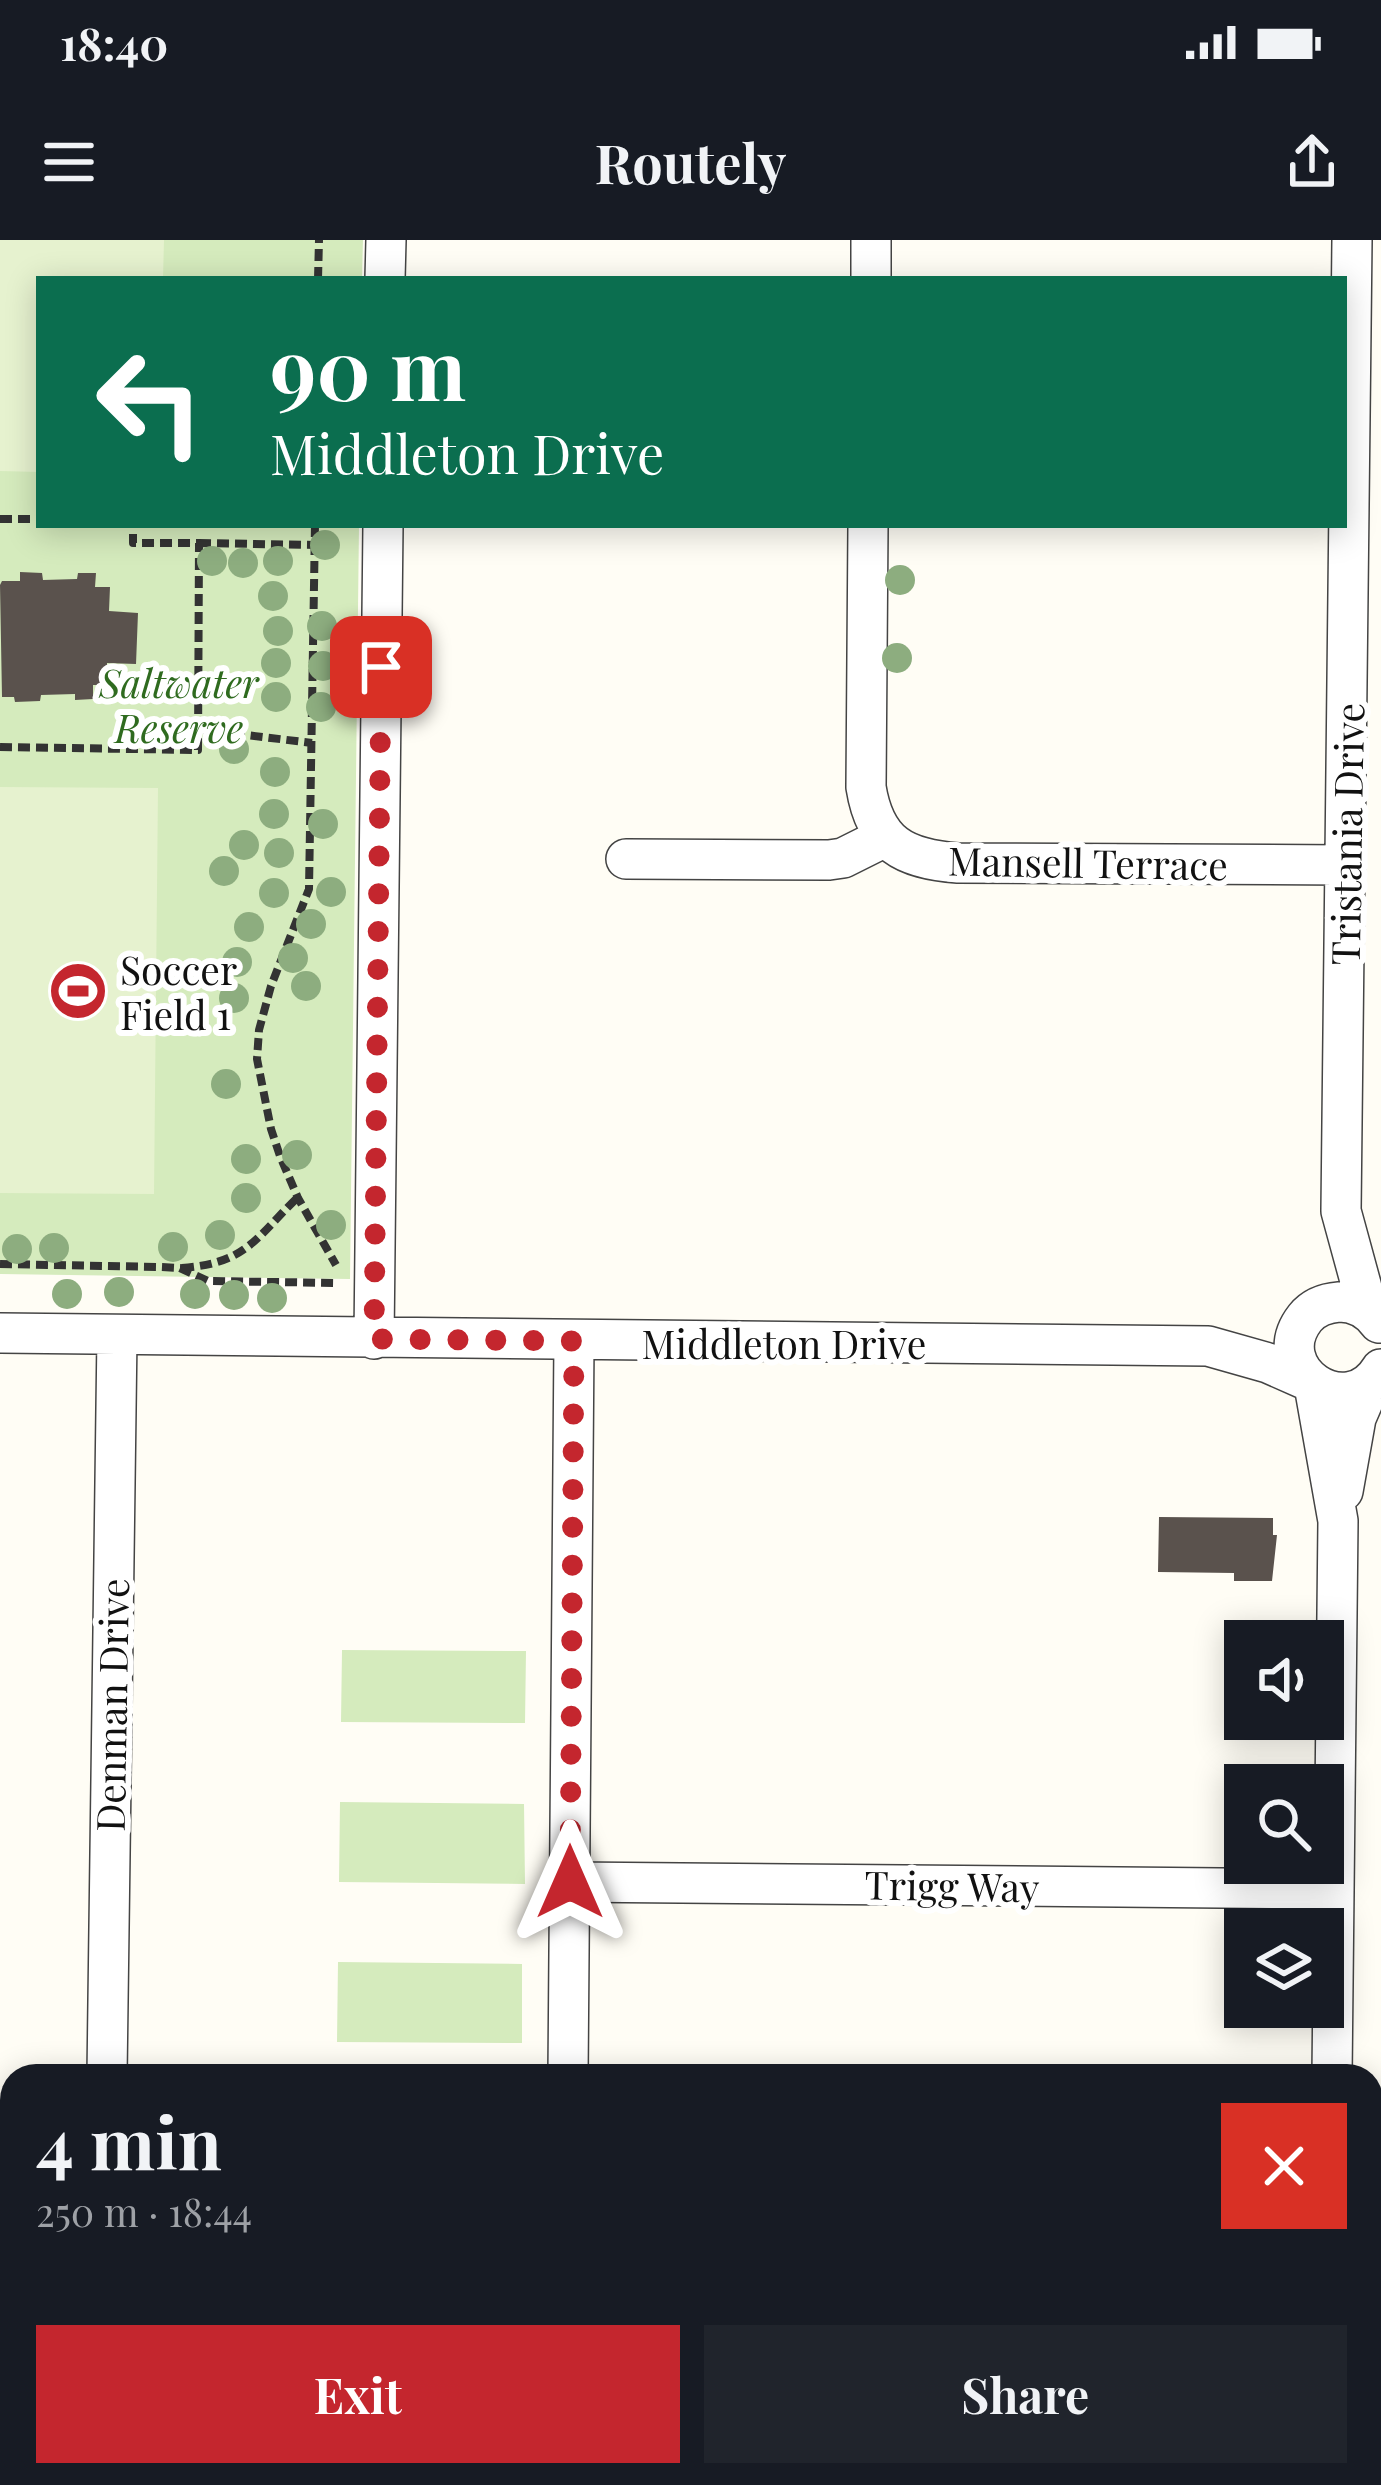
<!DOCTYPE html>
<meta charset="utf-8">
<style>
body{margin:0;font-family:"Playfair Display",serif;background:#20242c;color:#f1f3f6;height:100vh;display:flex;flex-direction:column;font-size:45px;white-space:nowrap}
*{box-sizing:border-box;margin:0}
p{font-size:39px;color:#9ea1a6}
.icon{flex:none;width:66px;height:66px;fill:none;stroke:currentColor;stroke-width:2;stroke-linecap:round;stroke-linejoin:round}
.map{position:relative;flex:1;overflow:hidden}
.panel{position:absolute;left:0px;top:1824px;width:1383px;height:423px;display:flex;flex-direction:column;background:#171b24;border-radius:36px 36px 0 0;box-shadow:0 6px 30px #0003}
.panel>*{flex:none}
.top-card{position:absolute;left:36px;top:36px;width:1311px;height:252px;border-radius:0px;box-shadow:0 6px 30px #0003;background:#0b6e4f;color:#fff;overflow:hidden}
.tools{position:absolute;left:1224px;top:1380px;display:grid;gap:24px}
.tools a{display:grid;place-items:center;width:120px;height:120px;border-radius:0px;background:#171b24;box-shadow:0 6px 30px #0003;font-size:60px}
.pin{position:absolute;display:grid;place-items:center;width:102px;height:102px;color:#fff;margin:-51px;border-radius:24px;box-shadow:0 6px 18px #0006}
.me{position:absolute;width:132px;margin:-66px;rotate:0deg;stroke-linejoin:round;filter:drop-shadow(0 0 9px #0008)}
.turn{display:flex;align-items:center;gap:42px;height:252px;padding:0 36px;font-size:54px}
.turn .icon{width:156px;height:156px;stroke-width:2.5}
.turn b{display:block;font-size:84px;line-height:102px}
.round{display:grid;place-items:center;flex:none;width:126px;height:126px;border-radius:0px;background:#20242c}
.summary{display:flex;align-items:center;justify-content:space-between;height:204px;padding:0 36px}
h1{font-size:72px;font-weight:700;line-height:90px}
.button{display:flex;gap:24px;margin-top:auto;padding:24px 36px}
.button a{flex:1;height:138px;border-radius:0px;background:#c4262e;color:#fff;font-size:48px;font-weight:700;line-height:138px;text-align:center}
.button a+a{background:#20242c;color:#f1f3f6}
.status{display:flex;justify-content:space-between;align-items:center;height:84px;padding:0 60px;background:#171b24;direction:ltr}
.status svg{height:33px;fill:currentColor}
header{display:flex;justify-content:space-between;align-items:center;height:156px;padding:0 36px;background:#171b24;font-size:54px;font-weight:700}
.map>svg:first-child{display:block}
.green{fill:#d5ebbd}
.pitch{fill:#e6f2cf}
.building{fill:#5a524d}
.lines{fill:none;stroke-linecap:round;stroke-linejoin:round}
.minor-casing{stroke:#444;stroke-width:42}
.path{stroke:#333;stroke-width:8;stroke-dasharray:12 6;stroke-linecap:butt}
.minor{stroke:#fff;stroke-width:39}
.tree{fill:#8dad7f}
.route{stroke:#c4262e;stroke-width:21;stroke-dasharray:0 37.8}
.labels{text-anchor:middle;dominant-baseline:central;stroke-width:12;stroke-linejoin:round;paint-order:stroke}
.park-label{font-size:39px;font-style:italic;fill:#2f6b1f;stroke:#fff}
.street-label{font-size:39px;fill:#111;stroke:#fff}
.poi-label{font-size:39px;fill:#111;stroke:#fff;text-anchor:start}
</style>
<div class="status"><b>18:40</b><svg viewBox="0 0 49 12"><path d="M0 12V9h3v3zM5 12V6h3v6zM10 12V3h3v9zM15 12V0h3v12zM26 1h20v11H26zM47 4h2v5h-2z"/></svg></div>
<header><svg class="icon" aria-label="menu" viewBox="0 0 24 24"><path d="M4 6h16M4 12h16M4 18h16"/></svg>Routely<svg class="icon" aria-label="share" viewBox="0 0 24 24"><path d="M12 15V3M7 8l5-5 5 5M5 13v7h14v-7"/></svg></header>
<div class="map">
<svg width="1381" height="2245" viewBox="0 0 1381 2245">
<rect width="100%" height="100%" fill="#fffdf5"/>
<!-- green -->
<path class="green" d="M0 0H363L362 39H39V285H359L350 1039 0 1034Z
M342 1410 526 1411 525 1483 341 1482Z
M340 1562 524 1564 525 1644 339 1642Z
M338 1722 522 1724V1803L337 1802Z
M332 2235H517V2245H332Z"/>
<!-- pitch -->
<path class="pitch" d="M0 0H164L163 39H39V232L0 231Z
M0 547 158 548 154 954 0 953Z"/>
<!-- building -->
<path class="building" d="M20 332 42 333 43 340 77 339 78 333H96L95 347H110L109 371 138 373 136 424 107 423V445H93V459L75 460V454L41 455 40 461 15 462 14 457H2L0 345 2 341H20Z
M1159 1277 1273 1278V1295H1277L1272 1341H1234V1333L1158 1332Z
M0 1965H12V2003H0Z"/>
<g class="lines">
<!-- minor casing -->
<g class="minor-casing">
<path id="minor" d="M1352 0 1341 971 1368 1070
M385 39 386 0
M871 39V0
M868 285 866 547C875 604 904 619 958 623L1346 625
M626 619 829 620 843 618 885 597
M1379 1083C1369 1069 1356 1062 1339 1062 1326 1063 1313 1068 1305 1078 1265 1129 1347 1185 1381 1129
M0 1093 1208 1106 1268 1123 1311 1142
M374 1099 383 285
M1314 1145 1338 1281 1332 1836
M1343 1251 1356 1178 1372 1141
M570 1642 1334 1649
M107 1836 117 1095
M568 1836 574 1101
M0 1945H12
M0 2155H12
M100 2245V2235
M563 2245V2235
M1328 2245V2235"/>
</g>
<!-- path -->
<path class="path" d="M318 39 319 0
M0 279H39
M315 285 309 649 271 746 259 790 257 819 271 889 280 916 298 958 336 1025
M199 303 315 305
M197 489 312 503
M0 507 198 510 199 303H133V285
M0 1024 160 1027 180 1028 208 1041 338 1043
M182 1028C246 1023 254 1000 297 958"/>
<!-- minor -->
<use href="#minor" class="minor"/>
</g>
<!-- trees -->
<g class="tree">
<circle cx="325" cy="305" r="15"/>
<circle cx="212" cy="321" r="15"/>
<circle cx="278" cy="321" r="15"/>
<circle cx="243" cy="323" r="15"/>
<circle cx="900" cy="340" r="15"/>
<circle cx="273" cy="356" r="15"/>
<circle cx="322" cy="386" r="15"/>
<circle cx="278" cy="391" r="15"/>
<circle cx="897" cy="418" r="15"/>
<circle cx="276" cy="423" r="15"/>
<circle cx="323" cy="426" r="15"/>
<circle cx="276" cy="457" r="15"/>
<circle cx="321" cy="467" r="15"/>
<circle cx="234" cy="509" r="15"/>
<circle cx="275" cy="532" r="15"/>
<circle cx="274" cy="574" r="15"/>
<circle cx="323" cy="584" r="15"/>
<circle cx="244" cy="605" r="15"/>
<circle cx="279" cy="613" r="15"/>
<circle cx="224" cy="631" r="15"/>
<circle cx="331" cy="652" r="15"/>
<circle cx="274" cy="653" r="15"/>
<circle cx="311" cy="684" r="15"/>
<circle cx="249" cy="687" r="15"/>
<circle cx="293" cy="718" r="15"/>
<circle cx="237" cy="722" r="15"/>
<circle cx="306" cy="746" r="15"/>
<circle cx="234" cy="758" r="15"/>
<circle cx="226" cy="844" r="15"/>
<circle cx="297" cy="915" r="15"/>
<circle cx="246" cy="919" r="15"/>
<circle cx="246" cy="958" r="15"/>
<circle cx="331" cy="985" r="15"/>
<circle cx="220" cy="995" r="15"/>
<circle cx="173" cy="1007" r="15"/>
<circle cx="54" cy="1008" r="15"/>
<circle cx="17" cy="1009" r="15"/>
<circle cx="119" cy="1052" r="15"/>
<circle cx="67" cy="1054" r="15"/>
<circle cx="195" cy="1054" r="15"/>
<circle cx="234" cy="1055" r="15"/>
<circle cx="272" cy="1058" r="15"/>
</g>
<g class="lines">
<!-- route -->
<path class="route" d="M381 427 374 1099 574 1101 570 1642"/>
</g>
<!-- icons -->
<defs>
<g id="stadium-disc" transform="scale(3)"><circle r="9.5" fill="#c4262e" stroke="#fff"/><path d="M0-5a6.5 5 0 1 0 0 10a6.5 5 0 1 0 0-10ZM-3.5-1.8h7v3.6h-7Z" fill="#fff"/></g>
</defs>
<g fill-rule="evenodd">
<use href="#stadium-disc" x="78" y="751"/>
</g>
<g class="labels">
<!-- park labels -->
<g class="park-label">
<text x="179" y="442">Saltwater<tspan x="179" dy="45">Reserve</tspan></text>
</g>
<!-- street labels -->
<g class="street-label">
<text transform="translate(1346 594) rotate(-89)">Tristania Drive</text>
<text transform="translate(1088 622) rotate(1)">Mansell Terrace</text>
<text x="784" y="1103">Middleton Drive</text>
<text transform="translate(111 1465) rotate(-89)">Denman Drive</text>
<text transform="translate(952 1645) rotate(1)">Trigg Way</text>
</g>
<!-- poi labels -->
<g class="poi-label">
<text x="120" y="729">Soccer<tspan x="120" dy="45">Field 1</tspan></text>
</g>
</g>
</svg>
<div class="tools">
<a><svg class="icon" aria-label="sound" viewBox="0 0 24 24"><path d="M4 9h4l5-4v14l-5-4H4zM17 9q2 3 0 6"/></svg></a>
<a><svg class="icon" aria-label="search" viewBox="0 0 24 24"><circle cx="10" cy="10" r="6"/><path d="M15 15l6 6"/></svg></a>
<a><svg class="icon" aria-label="layers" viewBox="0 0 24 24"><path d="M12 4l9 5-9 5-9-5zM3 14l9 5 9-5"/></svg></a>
</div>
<div class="pin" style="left:381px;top:427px;background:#d93025"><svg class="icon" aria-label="arrive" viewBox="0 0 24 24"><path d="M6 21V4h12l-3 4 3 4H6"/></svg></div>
<svg class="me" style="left:570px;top:1642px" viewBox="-20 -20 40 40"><path d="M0-17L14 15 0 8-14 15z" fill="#c4262e" stroke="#fff" stroke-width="4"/></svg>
<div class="top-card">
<div class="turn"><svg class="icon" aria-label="left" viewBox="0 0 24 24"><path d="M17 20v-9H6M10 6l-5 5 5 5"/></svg><div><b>90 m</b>Middleton Drive</div></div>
</div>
<section class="panel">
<div class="summary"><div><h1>4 min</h1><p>250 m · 18:44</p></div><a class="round" style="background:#d93025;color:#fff"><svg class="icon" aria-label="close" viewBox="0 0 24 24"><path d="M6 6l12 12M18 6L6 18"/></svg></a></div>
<div class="button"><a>Exit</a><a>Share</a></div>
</section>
</div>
